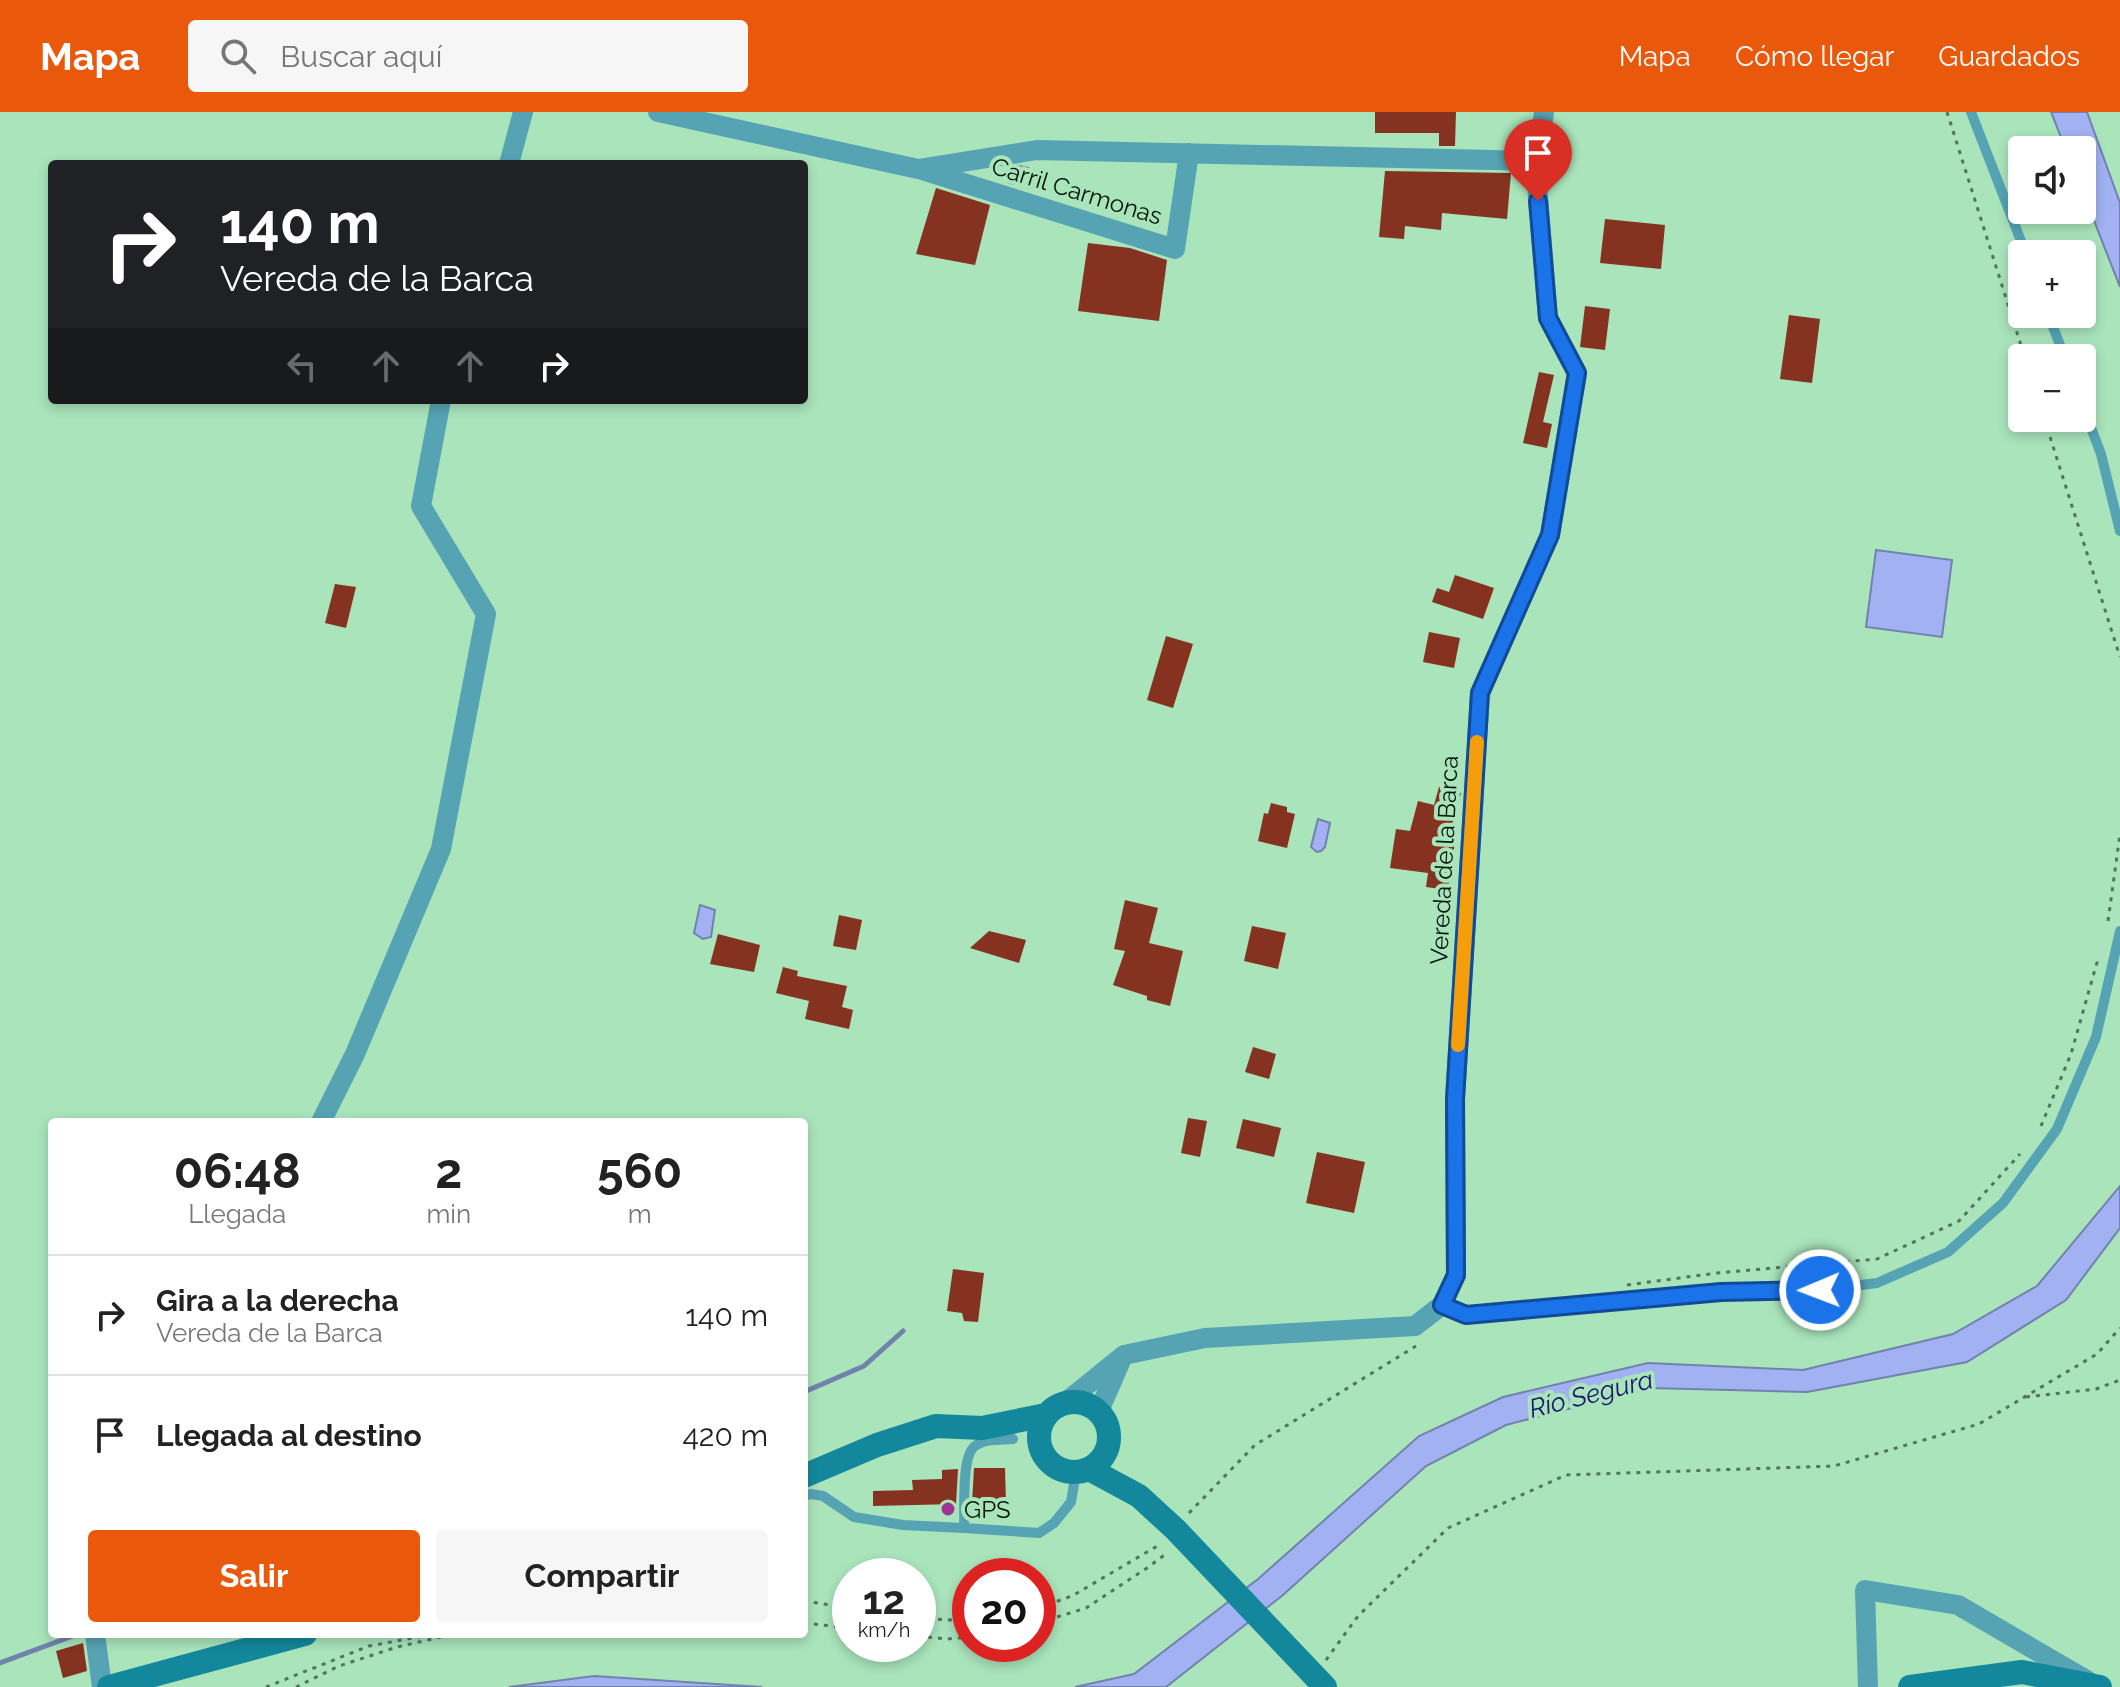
<!DOCTYPE html>
<html lang="es">
<meta charset="utf-8">
<style>
body{margin:0;font-family:Raleway,sans-serif;background:#f6f6f6;color:#222;height:100vh;display:flex;flex-direction:column;font-size:30px;white-space:nowrap}
*{box-sizing:border-box;margin:0}
p{font-size:26px;color:#767676}
.icon{flex:none;width:44px;height:44px;fill:none;stroke:currentColor;stroke-width:2;stroke-linecap:round;stroke-linejoin:round}
.map{position:relative;flex:1;overflow:hidden}
.details{position:absolute;left:48px;top:1006px;width:760px;height:520px;display:flex;flex-direction:column;background:#fff;border-radius:8px;box-shadow:0 4px 12px #0003}
.details>*{flex:none}
.banner{position:absolute;left:48px;top:48px;width:760px;height:244px;border-radius:8px;box-shadow:0 4px 12px #0003;background:#202124;color:#fff;overflow:hidden}
.tools{position:absolute;left:2008px;top:24px;display:grid;gap:16px}
.tools a{display:grid;place-items:center;width:88px;height:88px;border-radius:8px;background:#fff;box-shadow:0 4px 12px #0003;font-size:40px}
.speed{position:absolute;left:832px;top:1446px;display:flex;gap:16px;font-size:40px;font-weight:700;text-align:center}
.speed>*{display:grid;place-content:center;width:104px;height:104px;border-radius:50%;background:#fff;box-shadow:0 4px 12px #0003;line-height:1}
.speed small{font-size:20px;font-weight:400}
.speed .limit{border:12px solid #d22;background:#fff;color:#111}
.pin{position:absolute;display:grid;place-items:center;width:68px;height:68px;color:#fff;margin:-82px -34px;border-radius:50% 50% 50% 0;rotate:-45deg;box-shadow:0 0 8px #0007}
.pin .icon{rotate:45deg}
.me{position:absolute;width:88px;margin:-44px;rotate:269deg;stroke-linejoin:round;filter:drop-shadow(0 0 6px #0008)}
.turn{display:flex;align-items:center;gap:28px;height:168px;padding:0 40px;font-size:36px}
.turn .icon{width:104px;height:104px;stroke-width:2.5}
.turn b{display:block;font-size:56px;line-height:68px}
.lanes{display:flex;align-items:center;height:76px;padding:0 40px;background:#0003;justify-content:center;gap:40px;direction:ltr}
.lanes .off{opacity:.35}
.eta{display:flex;justify-content:space-evenly;align-items:center;height:136px;text-align:center}
.eta b{font-size:48px;font-weight:700;line-height:56px}
.button{display:flex;gap:16px;margin-top:auto;padding:16px 40px}
.button a{flex:1;height:92px;border-radius:8px;background:#ea580c;color:#fff;font-size:32px;font-weight:700;line-height:92px;text-align:center}
.button a+a{background:#f6f6f6;color:#222}
ul{padding:0;list-style:none}
li{display:flex;align-items:center;gap:24px;height:120px;padding:0 40px;border-top:2px solid #e0e0e0}
li div{flex:1}
li b{display:block;font-size:30px}
li em{font-style:normal}
header{display:flex;align-items:center;gap:48px;box-sizing:border-box;height:112px;padding:0 40px;background:#ea580c;color:#fff}
header strong{font-size:38px}
nav{display:flex;gap:44px;margin-inline-start:auto;font-size:28px}
.search{width:560px;height:72px;background:#f6f6f6;display:flex;align-items:center;gap:20px;box-sizing:border-box;padding:0 28px;border-radius:8px;color:#767676;font-size:30px}
.map>svg:first-child{display:block}
.water{fill:#a1b1f1;stroke:#7183ac;stroke-width:2}
.lines{fill:none;stroke-linecap:round;stroke-linejoin:round}
.stream{stroke:#7183ac;stroke-width:5}
.building{fill:#853220}
.path{stroke:#50775d;stroke-width:3;stroke-dasharray:4 6;stroke-linecap:butt}
.lane{stroke:#56a3b4;stroke-width:10}
.street{stroke:#56a3b4;stroke-width:20}
.secondary{stroke:#13879b;stroke-width:24}
.route-casing{stroke:#114b97;stroke-width:20}
.route{stroke:#1a73e8;stroke-width:14}
.slow{stroke:#f59e0b;stroke-width:14}
.poi-dot{fill:#a13392;stroke:#a9e4bb;stroke-width:3}
.labels{text-anchor:middle;dominant-baseline:central;stroke-width:8;stroke-linejoin:round;paint-order:stroke}
.street-label{font-size:24px;fill:#02170a;stroke:#a9e4bb}
.poi-label{font-size:24px;fill:#02170a;stroke:#a9e4bb;text-anchor:start}
.water-label{font-size:26px;font-style:italic;fill:#1a1570;stroke:#a9e4bb}
</style>
<header>
<strong>Mapa</strong>
<div class="search"><svg class="icon" aria-label="search" viewBox="0 0 24 24"><circle cx="10" cy="10" r="6"/><path d="M15 15l6 6"/></svg>Buscar aquí</div>
<nav><a>Mapa</a><a>Cómo llegar</a><a>Guardados</a></nav>
</header>
<div class="map">
<svg width="2120" height="1575" viewBox="0 0 2120 1575">
<rect width="100%" height="100%" fill="#a9e4bb"/>
<!-- water -->
<path class="water" d="M2051 0H2087L2120 91V175L2082 78V38H2066Z
M1015 53 1028 56 1024 73 1009 71Z
M1876 438 1952 448 1942 525 1866 515Z
M1318 707 1330 711 1325 735 1321 739 1317 740 1311 735Z
M700 793 715 798 711 825 703 827 694 821Z
M2120 1074V1116L2066 1188 1967 1250 1807 1280 1649 1276 1506 1313 1426 1354 1283 1483 1166 1575H1075L1134 1562 1258 1467 1419 1324 1503 1285 1648 1251 1803 1258 1953 1222 2037 1174Z
M594 1564 762 1575H509Z"/>
<g class="lines">
<!-- stream -->
<path class="stream" d="M804 1280 864 1254 903 1219
M0 1551 78 1522"/>
</g>
<!-- building -->
<path class="building" d="M1375 0H1456L1455 34H1439V21H1375Z
M1385 59 1511 61 1507 107 1442 101 1441 118 1405 114 1404 127 1379 125Z
M936 76 990 93 975 153 916 142Z
M1605 107 1665 113 1661 157 1600 151Z
M1088 131 1130 136 1167 148 1159 209 1078 199Z
M1585 194 1610 197 1605 238 1580 235Z
M1789 203 1820 207 1812 271 1780 267Z
M1539 260 1554 263 1543 310 1552 312 1547 336 1523 331Z
M1455 463 1494 476 1483 507 1432 490 1437 476 1449 480Z
M335 472 356 475 346 516 325 511Z
M1429 520 1460 526 1454 556 1423 550Z
M1166 524 1193 532 1173 596 1147 588Z
M1439 675 1461 681 1448 728 1455 729 1448 778 1426 775 1428 761 1390 756 1396 717 1410 719 1418 689 1434 693Z
M1271 691 1287 695V700L1295 702 1287 736 1258 729 1264 701 1268 702Z
M1125 788 1158 796 1149 831 1183 839 1170 894 1147 888V884L1113 873 1125 839 1114 837Z
M839 803 862 808 856 838 833 834Z
M1252 814 1286 821 1278 857 1244 849Z
M989 819 1026 828 1019 851 970 836Z
M718 822 760 833 754 860 710 852Z
M783 855 798 859 797 864 847 874 842 895 853 898 849 917 805 907 809 889 776 881Z
M1253 935 1276 942 1269 967 1245 960Z
M1188 1006 1207 1009 1200 1045 1181 1041Z
M1243 1007 1281 1016 1274 1045 1236 1036Z
M1317 1040 1365 1050 1354 1101 1306 1091Z
M953 1157 984 1161 978 1210 964 1209 962 1201 947 1199Z
M974 1356H1005L1006 1391H972Z
M958 1357 956 1392 873 1394V1379L913 1378 912 1368 942 1367V1358Z
M83 1531 87 1559 63 1566 56 1539Z"/>
<g class="lines">
<!-- path -->
<path class="path" d="M1947 0 2025 246
M2044 306 2120 545
M2108 809 2120 722
M2041 1014 2071 942 2098 847
M1627 1173 1717 1161 1877 1147 1959 1109 2020 1042
M2026 1285 2096 1277 2120 1268
M1189 1401 1255 1333 1416 1234
M804 1489 850 1496
M1038 1496 1072 1484 1159 1433
M918 1506 970 1509
M804 1511 850 1516
M1038 1511 1086 1496 1147 1456 1167 1441
M918 1524 947 1527 970 1525
M1326 1548 1358 1504 1448 1416 1566 1363 1834 1354 1979 1312 2097 1242 2120 1216
M266 1575 369 1534 435 1522
M296 1575 339 1554 397 1535 454 1522"/>
<!-- lane -->
<path class="lane" d="M1971 0 2026 142
M2048 202 2065 246
M2082 292 2101 342 2120 419
M1442 1193 1466 1203 1721 1180 1820 1178 1877 1171 1948 1140 2003 1091 2057 1017 2096 925 2120 819
M804 1384 811 1382 823 1384 854 1405 903 1413 964 1416C965 1397 961 1344 975 1334 985 1326 1002 1328 1013 1327
M964 1416 1039 1421 1054 1411 1071 1390 1074 1372 1072 1360"/>
<!-- street -->
<path class="street" d="M658 0 918 57 1037 38 1537 49
M509 52 523 0
M922 58 1175 137 1189 41
M321 1010 355 942 441 737 486 502 421 394 441 288
M1066 1290 1124 1243 1205 1226 1415 1214 1442 1193 1456 1163 1455 987 1480 581 1550 423 1577 261 1548 206 1536 60 1544 0
M1099 1299 1122 1246
M95 1522 102 1575
M1868 1575 1865 1478 1958 1493 2088 1569"/>
<!-- secondary -->
<path class="secondary" d="M1039 1325a35 35 0 1 1 70 0a35 35 0 1 1-70 0Z
M1089 1357 1139 1384 1175 1417 1325 1575
M804 1364 877 1333 936 1314 982 1316 1046 1303
M109 1575 305 1522
M1910 1575 2022 1560 2100 1575"/>
</g>
<g class="lines">
<!-- route casing -->
<g class="route-casing">
<path id="route" d="M1538 89 1548 206 1577 261 1550 423 1480 581 1455 987 1456 1163 1442 1193 1466 1203 1721 1180 1820 1178"/>
</g>
<!-- route -->
<use href="#route" class="route"/>
<!-- slow -->
<path class="slow" d="M1458 933 1477 630"/>
</g>
<!-- markers -->
<circle class="poi-dot" cx="948" cy="1397" r="8"/>
<g class="labels">
<!-- street labels -->
<g class="street-label">
<text transform="translate(1077 79) rotate(17)">Carril Carmonas</text>
<text transform="translate(1444 748) rotate(-87)">Vereda de la Barca</text>
</g>
<!-- poi labels -->
<g class="poi-label">
<text x="964" y="1397">GPS</text>
</g>
<!-- water labels -->
<g class="water-label">
<text transform="translate(1591 1282) rotate(-14)">Río Segura</text>
</g>
</g>
</svg>
<div class="tools">
<a><svg class="icon" aria-label="sound" viewBox="0 0 24 24"><path d="M4 9h4l5-4v14l-5-4H4zM17 9q2 3 0 6"/></svg></a>
<a>+</a>
<a>−</a>
</div>
<div class="speed"><div>12<small>km/h</small></div><div class="limit">20</div></div>
<div class="pin" style="left:1538px;top:89px;background:#d93025"><svg class="icon" aria-label="arrive" viewBox="0 0 24 24"><path d="M6 21V4h12l-3 4 3 4H6"/></svg></div>
<svg class="me" style="left:1820px;top:1178px" viewBox="-20 -20 40 40"><circle r="17" fill="#1a73e8" stroke="#fff" stroke-width="3"/><path d="M0-11L8 9 0 5-8 9z" fill="#fff"/></svg>
<div class="banner">
<div class="turn"><svg class="icon" aria-label="right" viewBox="0 0 24 24"><path d="M7 20v-9h11M14 6l5 5-5 5"/></svg><div><b>140 m</b>Vereda de la Barca</div></div>
<div class="lanes"><svg class="icon off" aria-label="left" viewBox="0 0 24 24"><path d="M17 20v-9H6M10 6l-5 5 5 5"/></svg><svg class="icon off" aria-label="ahead" viewBox="0 0 24 24"><path d="M12 20V5M6 11l6-6 6 6"/></svg><svg class="icon off" aria-label="ahead" viewBox="0 0 24 24"><path d="M12 20V5M6 11l6-6 6 6"/></svg><svg class="icon" aria-label="right" viewBox="0 0 24 24"><path d="M7 20v-9h11M14 6l5 5-5 5"/></svg></div>
</div>
<section class="details">
<div class="eta">
<div><b>06:48</b><p>Llegada</p></div>
<div><b>2</b><p>min</p></div>
<div><b>560</b><p>m</p></div>
</div>
<ul>
<li><svg class="icon" aria-label="right" viewBox="0 0 24 24"><path d="M7 20v-9h11M14 6l5 5-5 5"/></svg><div><b>Gira a la derecha</b><p>Vereda de la Barca</p></div><em>140 m</em></li>
<li><svg class="icon" aria-label="arrive" viewBox="0 0 24 24"><path d="M6 21V4h12l-3 4 3 4H6"/></svg><div><b>Llegada al destino</b></div><em>420 m</em></li>
</ul>
<div class="button"><a>Salir</a><a>Compartir</a></div>
</section>
</div>
